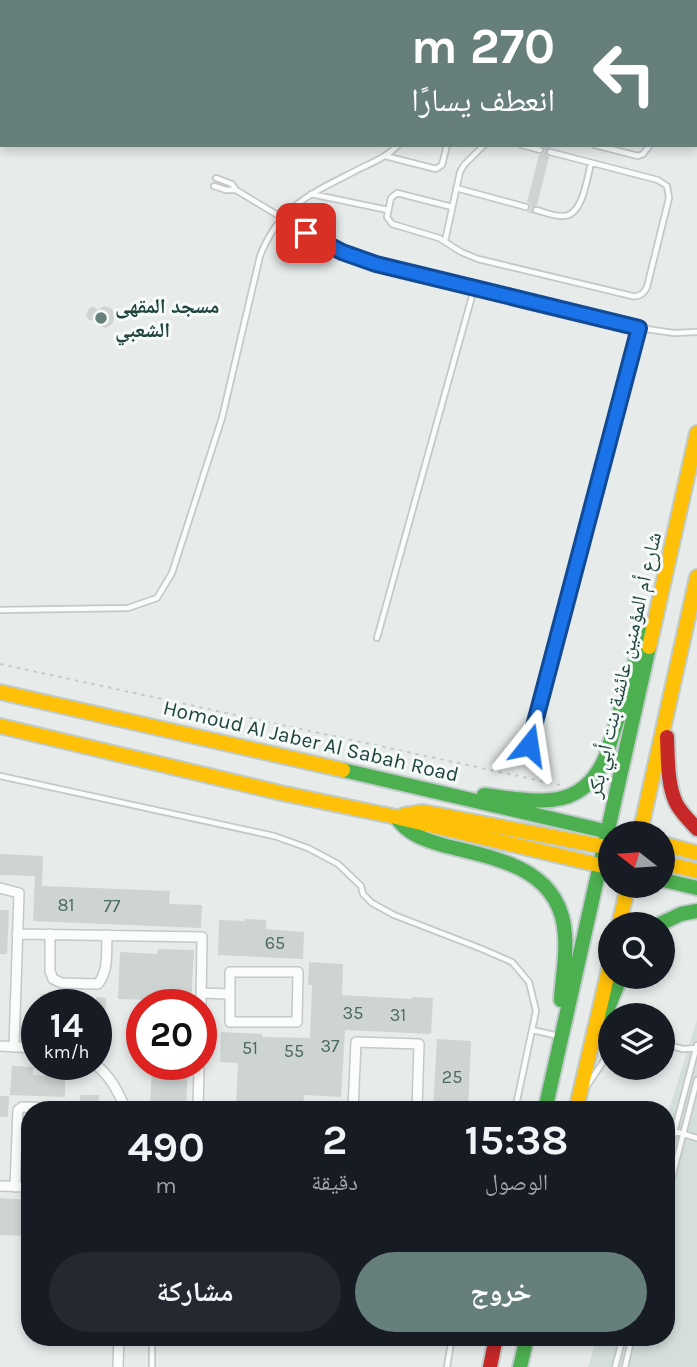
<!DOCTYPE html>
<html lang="ar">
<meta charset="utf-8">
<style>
body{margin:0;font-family:Karla,"Noto Naskh Arabic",sans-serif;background:#242831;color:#f1f3f6;direction:rtl;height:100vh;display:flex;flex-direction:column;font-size:26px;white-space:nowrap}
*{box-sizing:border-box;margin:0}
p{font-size:23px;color:#9ea1a6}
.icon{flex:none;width:38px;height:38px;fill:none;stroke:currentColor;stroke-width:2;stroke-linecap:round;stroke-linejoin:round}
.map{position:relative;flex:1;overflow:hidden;direction:ltr}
.side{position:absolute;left:21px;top:1101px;width:654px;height:245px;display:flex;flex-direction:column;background:#171b24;border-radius:28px;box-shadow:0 4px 10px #0003;direction:rtl}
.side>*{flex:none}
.top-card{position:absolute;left:0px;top:0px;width:698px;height:147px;box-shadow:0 4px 10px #0003;direction:rtl;background:#667f7b;color:#fff;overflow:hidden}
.needle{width:46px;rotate:287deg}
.tools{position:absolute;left:598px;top:821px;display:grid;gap:14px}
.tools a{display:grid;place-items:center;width:77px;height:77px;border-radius:50%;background:#171b24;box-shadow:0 4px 10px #0003;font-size:35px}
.speed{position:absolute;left:21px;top:989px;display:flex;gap:14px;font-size:35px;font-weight:700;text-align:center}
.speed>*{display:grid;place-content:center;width:91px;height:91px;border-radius:50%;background:#171b24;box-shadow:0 4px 10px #0003;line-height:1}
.speed small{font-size:18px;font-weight:400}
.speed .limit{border:10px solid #d22;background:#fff;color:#111}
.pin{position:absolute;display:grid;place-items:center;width:60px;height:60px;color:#fff;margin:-30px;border-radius:14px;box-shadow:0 4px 10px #0006}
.me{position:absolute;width:77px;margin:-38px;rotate:15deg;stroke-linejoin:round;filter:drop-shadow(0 0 5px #0008)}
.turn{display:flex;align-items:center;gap:24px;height:147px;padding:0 28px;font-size:32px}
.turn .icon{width:91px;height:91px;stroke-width:2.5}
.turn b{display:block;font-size:49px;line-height:60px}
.eta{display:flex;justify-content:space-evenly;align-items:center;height:119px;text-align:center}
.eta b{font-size:42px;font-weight:700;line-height:49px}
.cta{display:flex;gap:14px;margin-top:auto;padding:14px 28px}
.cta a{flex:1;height:80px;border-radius:42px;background:#667f7b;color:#fff;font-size:28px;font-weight:700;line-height:80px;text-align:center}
.cta a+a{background:#242831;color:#f1f3f6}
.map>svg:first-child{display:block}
.built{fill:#d4dfdb}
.building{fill:#cdd4d2}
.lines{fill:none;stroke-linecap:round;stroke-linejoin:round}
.lane-casing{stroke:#c4c9c8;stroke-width:8}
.street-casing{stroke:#c4c9c8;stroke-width:12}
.fast-casing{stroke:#c1cbca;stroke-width:18}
.slow-casing{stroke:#c1cbca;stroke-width:18}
.jam-casing{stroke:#c1cbca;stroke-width:18}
.path{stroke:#c2cccb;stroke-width:2;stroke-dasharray:3.5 5;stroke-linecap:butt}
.lane{stroke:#fbfcfc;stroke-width:4.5}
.street{stroke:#fbfcfc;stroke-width:9}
.fast{stroke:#4caf50;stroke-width:14}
.slow{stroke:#ffc107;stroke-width:14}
.jam{stroke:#c62828;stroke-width:14}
.route-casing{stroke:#114b97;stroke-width:18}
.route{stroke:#1a73e8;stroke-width:12}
.poi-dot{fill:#667f7b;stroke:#f6fbf9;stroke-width:2.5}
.labels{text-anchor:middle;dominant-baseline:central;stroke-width:6;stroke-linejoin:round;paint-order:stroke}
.number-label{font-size:18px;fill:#4d6964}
.poi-label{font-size:21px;font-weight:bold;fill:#21443f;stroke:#f6fbf9;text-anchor:start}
.street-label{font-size:21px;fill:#21443f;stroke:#f6fbf9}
</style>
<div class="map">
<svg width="697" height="1367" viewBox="0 0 697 1367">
<rect width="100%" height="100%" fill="#e7eceb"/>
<!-- built -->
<path class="built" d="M697 1020V1367H588L597 1337H667V1116Z"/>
<!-- building -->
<path class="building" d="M541 145H552L551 147 546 150V154L549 157 537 205 532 208 533 214 526 212 529 211 531 208 530 204 527 202 539 155 543 154 545 151Z
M92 306 98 310 104 306 111 308 115 315 112 324 106 328 99 326 95 321 89 320 86 315 88 310Z
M0 854 43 856 42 886 170 891 169 904 202 905 201 928 33 921 35 876 0 875Z
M0 910H9L7 954H0Z
M245 919 266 920V929L304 932 303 959 218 955 219 920 245 921Z
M158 949 194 950 191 1004H155V1000L118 999 120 952 157 954Z
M309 962 343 964 342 995 412 999V997L433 998 431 1034 345 1030 341 1097 304 1095 303 1109 236 1105 238 1063 220 1062 221 1032 262 1034V1037L310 1038 312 985H308Z
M41 994 87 996V1004H40Z
M96 997 106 998 105 1027 96 1026Z
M437 1039 471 1041 468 1110 433 1109Z
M152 1064H188L186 1110H150Z
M12 1066 33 1067V1075L65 1077V1097L10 1095Z
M80 1095H99L98 1110H79Z
M0 1096H9L8 1117H0Z
M0 1198 30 1200V1236L0 1235Z"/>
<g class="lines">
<!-- lane casing -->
<g class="lane-casing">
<path id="lane" d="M150 0 152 2
M642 0 648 2
M479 2V0
M686 2 687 0
M522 145 540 150
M595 145 638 156 643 154 650 145
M385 156 436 169 442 165 447 145
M216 178 232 184 236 190 324 243 358 258 376 264 639 328 674 333 697 332
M214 186 226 190H236
M456 188 526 207
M311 194 388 210
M452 207 397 193 391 198 387 217 392 224 439 238 461 252 478 259 632 296C639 297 644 294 647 287L669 198 667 186 658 180 550 152
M536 210C544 212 555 217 564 216 583 215 587 178 591 163
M445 241 460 172 464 165 484 145
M0 610 128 608 157 598 172 573 222 418 260 256C280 204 315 192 361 168 374 162 388 156 398 145
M377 638 474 289
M529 745 639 328
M0 776 274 836 308 848 338 864 361 886 363 894 372 903 394 915 482 949 512 962 529 982 536 1011 515 1110
M532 1030 559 1036
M663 1044 683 1049 697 1048
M587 1086 611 1050
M674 1131 697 1138
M667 1159 697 1045
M667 1197 697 1080
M152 1367V1337
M447 1367 452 1337
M615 1367 623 1337
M625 1367 632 1337"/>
</g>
<!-- street casing -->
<g class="street-casing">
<path id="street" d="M64 0 70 2
M138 0 144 2
M273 2 275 0
M290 2 291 0
M0 888 19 893 14 1047
M17 934 202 937 201 1004
M50 934V971L53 979 62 983 98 984C109 970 106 953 107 935
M230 972H298L297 1022H230Z
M201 993 230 994
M0 1046 37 1048
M95 1064C111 1077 118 1091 126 1110
M198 1110 199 1064
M353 1110 356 1042 419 1044 417 1110
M0 1186 30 1187
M15 1187 18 1110 22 1107 59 1108 61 1110
M118 1367 119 1337"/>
</g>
<!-- fast casing -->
<g class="fast-casing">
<path id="fast" d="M343 770 613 833
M484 795C535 801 582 814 606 756L644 634
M396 817C408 835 426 840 446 846 499 859 561 869 565 935 567 957 562 978 561 1000
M663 880 697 888
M660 924 681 914 697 911
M605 1015 621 976
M545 1110 649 647
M520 1367 527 1337"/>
</g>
<!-- slow casing -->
<g class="slow-casing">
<path id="slow" d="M649 647 697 433
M0 692 343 770
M0 726 281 793 396 817 611 868
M404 815 423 812 611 848
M640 833 697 577
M663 844 697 853
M663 863 697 871
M619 924 628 886
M576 1110 611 960"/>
</g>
<!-- jam casing -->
<g class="jam-casing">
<path id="jam" d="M667 737C668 758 667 784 676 803 681 813 690 821 697 829
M490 1367 496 1337"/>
</g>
<!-- path -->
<path class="path" d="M0 664 560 785"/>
<!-- lane -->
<use href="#lane" class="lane"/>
<!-- street -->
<use href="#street" class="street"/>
<!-- fast -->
<use href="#fast" class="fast"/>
<!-- slow -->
<use href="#slow" class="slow"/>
<!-- jam -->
<use href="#jam" class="jam"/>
</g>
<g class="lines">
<!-- route casing -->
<g class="route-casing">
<path id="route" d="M306 233 342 252 376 264 639 328 529 745"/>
</g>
<!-- route -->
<use href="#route" class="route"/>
</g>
<!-- markers -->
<circle class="poi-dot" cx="101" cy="318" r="7"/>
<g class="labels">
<!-- number labels -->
<g class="number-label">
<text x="66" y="905">81</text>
<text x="112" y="906">77</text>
<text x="275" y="943">65</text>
<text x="353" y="1013">35</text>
<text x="398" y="1015">31</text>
<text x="330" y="1046">37</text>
<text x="250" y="1048">51</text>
<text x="294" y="1051">55</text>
<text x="452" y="1077">25</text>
</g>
<!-- poi labels -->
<g class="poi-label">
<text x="115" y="306">مسجد المقهى<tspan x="115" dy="24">الشعبي</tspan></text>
</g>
<!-- street labels -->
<g class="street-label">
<text transform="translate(624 665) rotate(-77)">شارع أم المؤمنين عائشة بنت أبي بكر</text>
<text transform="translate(311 741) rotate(13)">Homoud Al Jaber Al Sabah Road</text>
</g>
</g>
</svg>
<div class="tools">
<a><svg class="needle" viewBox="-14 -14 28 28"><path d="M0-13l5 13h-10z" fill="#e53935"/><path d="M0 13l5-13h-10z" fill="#9ea1a6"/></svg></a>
<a><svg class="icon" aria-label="search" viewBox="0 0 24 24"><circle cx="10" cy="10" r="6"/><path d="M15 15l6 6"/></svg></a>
<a><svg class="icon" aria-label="layers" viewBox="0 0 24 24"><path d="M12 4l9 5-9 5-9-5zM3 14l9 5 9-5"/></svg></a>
</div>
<div class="speed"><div>14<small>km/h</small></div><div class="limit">20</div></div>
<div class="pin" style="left:306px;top:233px;background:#d93025"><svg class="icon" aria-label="arrive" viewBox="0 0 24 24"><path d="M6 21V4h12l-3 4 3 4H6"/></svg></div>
<svg class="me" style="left:529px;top:745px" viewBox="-20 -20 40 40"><path d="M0-17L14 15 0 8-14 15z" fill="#1a73e8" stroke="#fff" stroke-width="4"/></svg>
<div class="top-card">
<div class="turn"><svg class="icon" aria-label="left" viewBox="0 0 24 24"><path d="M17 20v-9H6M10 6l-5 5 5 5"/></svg><div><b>270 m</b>انعطف يسارًا</div></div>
</div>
<section class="side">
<div class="eta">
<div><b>15:38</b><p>الوصول</p></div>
<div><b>2</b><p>دقيقة</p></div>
<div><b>490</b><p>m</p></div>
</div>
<div class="cta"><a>خروج</a><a>مشاركة</a></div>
</section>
</div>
